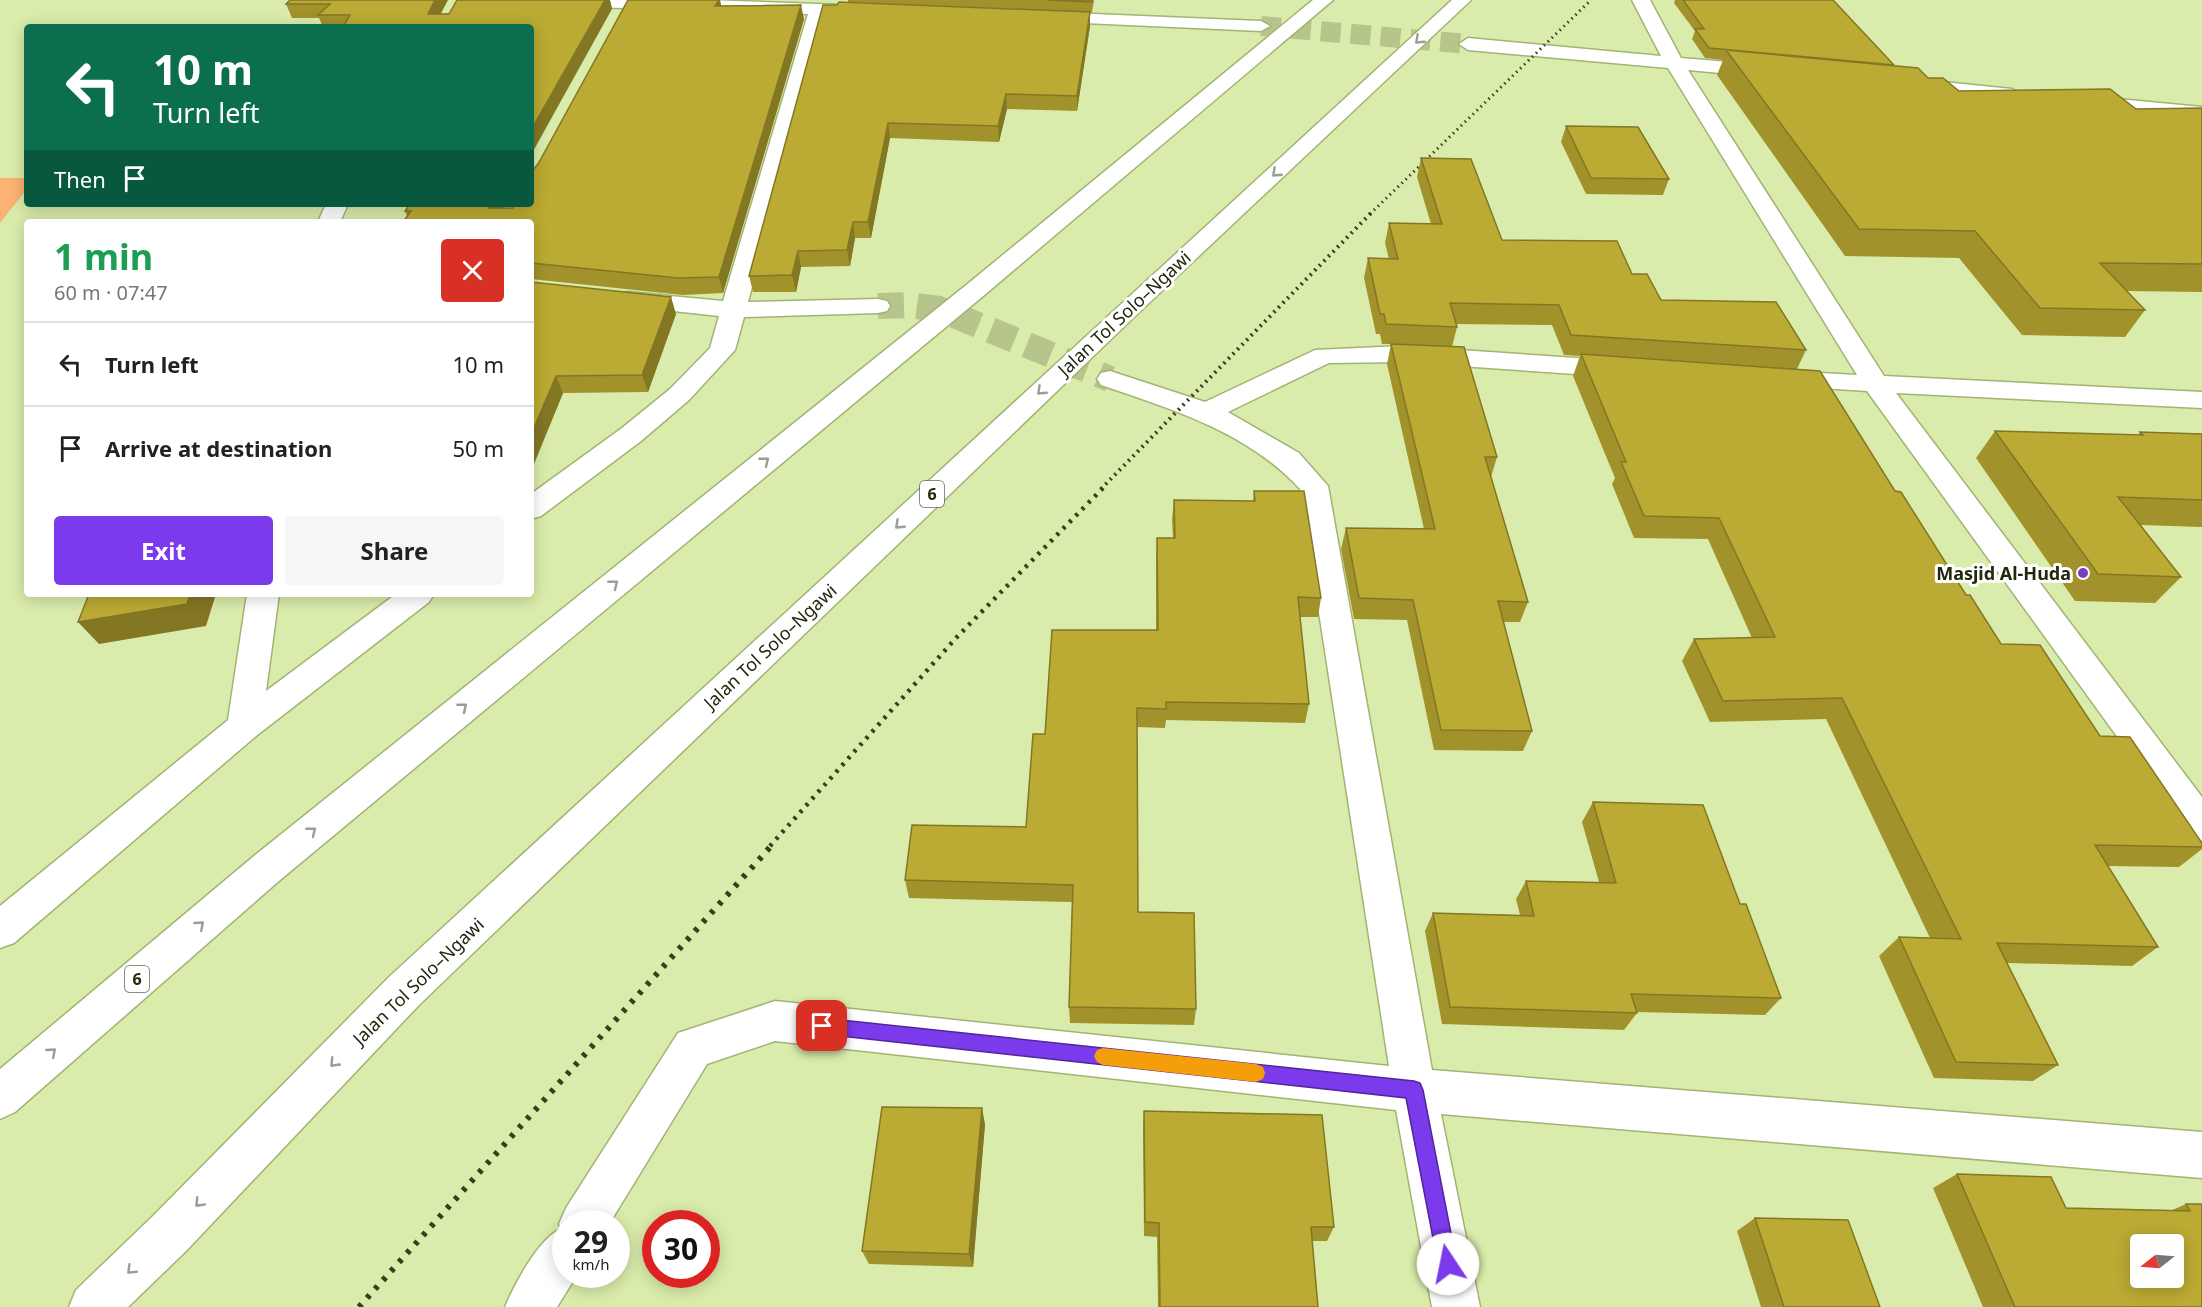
<!DOCTYPE html>
<meta charset="utf-8">
<style>
body{margin:0;font-family:"Noto Sans",sans-serif;background:#f6f6f6;color:#222;height:100vh;display:flex;flex-direction:column;font-size:22px;white-space:nowrap}
*{box-sizing:border-box;margin:0}
p{font-size:20px;color:#767676}
.icon{flex:none;width:33px;height:33px;fill:none;stroke:currentColor;stroke-width:2;stroke-linecap:round;stroke-linejoin:round}
.map{position:relative;flex:1;overflow:hidden}
.panel{position:absolute;left:24px;top:219px;width:510px;height:378px;display:flex;flex-direction:column;background:#fff;border-radius:6px;box-shadow:0 3px 15px #0003}
.panel>*{flex:none}
.top-card{position:absolute;left:24px;top:24px;width:510px;height:183px;border-radius:6px;box-shadow:0 3px 15px #0003;background:#0b6e4f;color:#fff;overflow:hidden}
.needle{width:39px;rotate:253deg}
.buttons{position:absolute;left:2130px;top:1234px;display:grid;gap:12px}
.buttons a{display:grid;place-items:center;width:54px;height:54px;border-radius:6px;background:#fff;box-shadow:0 3px 15px #0003;font-size:30px}
.speed{position:absolute;left:552px;top:1210px;display:flex;gap:12px;font-size:30px;font-weight:700;text-align:center}
.speed>*{display:grid;place-content:center;width:78px;height:78px;border-radius:50%;background:#fff;box-shadow:0 3px 15px #0003;line-height:1}
.speed small{font-size:15px;font-weight:400}
.speed .limit{border:9px solid #d22;background:#fff;color:#111}
.pin{position:absolute;display:grid;place-items:center;width:51px;height:51px;color:#fff;margin:-26px;border-radius:12px;box-shadow:0 3px 9px #0006}
.me{position:absolute;width:66px;margin:-33px;rotate:349deg;stroke-linejoin:round;filter:drop-shadow(0 0 4px #0008)}
.turn{display:flex;align-items:center;gap:21px;height:126px;padding:0 30px;font-size:27px}
.turn .icon{width:78px;height:78px;stroke-width:2.5}
.turn b{display:block;font-size:42px;line-height:51px}
.then{display:flex;align-items:center;height:57px;padding:0 30px;background:#0003;gap:12px;font-size:22px}
.round{display:grid;place-items:center;flex:none;width:63px;height:63px;border-radius:6px;background:#f6f6f6}
.overview{display:flex;align-items:center;justify-content:space-between;height:102px;padding:0 30px}
h1{font-size:36px;font-weight:700;line-height:45px;color:#1e9e55}
.action{display:flex;gap:12px;margin-top:auto;padding:12px 30px}
.action a{flex:1;height:69px;border-radius:6px;background:#7c3aed;color:#fff;font-size:24px;font-weight:700;line-height:69px;text-align:center}
.action a+a{background:#f6f6f6;color:#222}
ul{padding:0;list-style:none}
li{display:flex;align-items:center;gap:18px;height:84px;padding:0 30px;border-top:2px solid #e0e0e0}
li div{flex:1}
li b{display:block;font-size:22px}
li em{font-style:normal}
.map>svg:first-child{display:block}
.green{fill:#fcb272}
.lines{fill:none;stroke-linecap:round;stroke-linejoin:round}
.minor-tunnel-far1{stroke:#b5c58c;stroke-width:20;stroke-dasharray:20 10;stroke-linecap:butt}
.minor-tunnel{stroke:#b5c58c;stroke-width:26;stroke-dasharray:26 13;stroke-linecap:butt}
.minor-casing{stroke:#a2b374;stroke-width:3}
.highway-casing{stroke:#a2b374;stroke-width:3}
.minor{fill:#fff;fill-rule:evenodd}
.highway{fill:#fff;fill-rule:evenodd}
.rail-far3{stroke:#373f20;stroke-width:3;stroke-dasharray:1.5 4;stroke-linecap:butt}
.rail-far2{stroke:#373f20;stroke-width:4;stroke-dasharray:2 4.5;stroke-linecap:butt}
.rail-far1{stroke:#373f20;stroke-width:4.5;stroke-dasharray:3 6;stroke-linecap:butt}
.rail{stroke:#373f20;stroke-width:6;stroke-dasharray:4 8;stroke-linecap:butt}
.wall{fill:#a1922c}
.shaded-wall{fill:#837724}
.building{fill:#ba3;stroke:#837724;stroke-width:1.5;fill-rule:evenodd}
.oneway{stroke:#9c9e93}
.route{fill:#7c3aed;stroke:#51269a;stroke-width:1.5}
.slow{fill:#f59e0b}
.poi-dot{fill:#753fb6;stroke:#fff;stroke-width:2}
.labels{text-anchor:middle;dominant-baseline:central;stroke-width:6;stroke-linejoin:round;paint-order:stroke}
.shield{fill:#fff;stroke:#646856;stroke-width:1.5}
.shield-label{font-size:16px;font-weight:bold;fill:#22280e}
.street-label{font-size:18px;fill:#22280e;stroke:#fff}
.poi-label{font-size:18px;font-weight:bold;fill:#22280e;stroke:#fff;text-anchor:end}
</style>
<div class="map">
<svg width="2202" height="1307" viewBox="0 0 2202 1307">
<rect width="100%" height="100%" fill="#daecab"/>
<!-- green -->
<path class="green" d="M0 178H27V189L0 223Z"/>
<g class="lines">
<!-- minor-tunnel-far1 -->
<path class="minor-tunnel-far1" d="M1261 26 1468 44"/>
<!-- minor-tunnel -->
<path class="minor-tunnel" d="M878 306 909 305 939 309 1110 379"/>
<!-- minor casing -->
<g class="minor-casing">
<path id="minor" d="M520 0H706L872 6 875 10 872 14 866 15 825 14 748 302 878 299 887 301 890 306 887 311 878 313 744 317 735 350 689 400 641 441 541 516 531 519V494L622 428 670 389 710 348 719 316 628 306 619 304 616 299 619 294 628 292 723 301 808 14 529 5Z
M1632 0H1650L1681 58 1764 65 1774 71 1764 77 1688 70 1884 376 2202 392V408L1896 393 2202 797V841L2189 836 1867 391 1774 385 1770 379 1774 373 1783 371 1857 375 1668 68 1468 50 1459 44 1468 38 1661 56Z
M1046 12 1261 21 1270 26 1261 31 1040 21 1037 17Z
M1914 79 2012 89 2022 95 2012 101 1907 89 1904 85Z
M2087 96 2202 107V119L2080 106 2077 102 2080 98Z
M326 204H348L340 222H318Z
M1402 346 1620 361 1629 363 1633 369 1629 375 1620 377 1402 362 1329 363 1228 412 1299 453 1328 486 1432 1070 2202 1132V1178L1441 1114 1480 1307H1432L1396 1110 775 1041 707 1064 609 1224H566V1275H577L557 1307H505C514 1285 539 1238 561 1229L559 1224 566 1208 678 1033 775 1001 1389 1066 1300 489C1248 432 1171 409 1101 385L1097 379 1101 373 1110 371 1205 402 1315 350Z
M247 594H279L266 691 396 594H434L429 602 256 736 14 943 0 948V906L228 720Z"/>
</g>
<!-- highway casing -->
<g class="highway-casing">
<path id="highway" d="M1313 0H1333L988 292 280 880 15 1112 0 1119V1069L254 856 970 282Z
M1452 0H1471L1132 319 419 1005 186 1251 128 1307H69L76 1290 152 1217 389 977Z"/>
</g>
<!-- minor -->
<use href="#minor" class="minor"/>
<!-- highway -->
<use href="#highway" class="highway"/>
<!-- rail-far3 -->
<path class="rail-far3" d="M1370 214 1591 0"/>
<!-- rail-far2 -->
<path class="rail-far2" d="M1101 489 1372 212"/>
<!-- rail-far1 -->
<path class="rail-far1" d="M770 846 956 638 1103 488"/>
<!-- rail -->
<path class="rail" d="M359 1307 772 845"/>
</g>
<!-- wall -->
<path class="wall" d="M290 0 441 14 605 0H610L612 9 531 27H323L319 18H292L286 4Z
M848 0H1094L1092 12 848 2Z
M1675 0H1833L1894 66 1959 91 2136 109 2202 108V292L2127 291 2145 310 2125 337 2022 335 1959 258 1845 256 1717 75 1723 60 1705 58 1692 39 1695 31 1674 3Z
M823 5 1090 12V26L1077 111 1007 109 999 142 890 138 871 238H855L850 266 801 267 796 292H753L749 276Z
M721 6 804 19 723 293 683 295 531 279V222L407 216 405 211 410 204H506L504 208H513L531 204 533 170Z
M1566 126 1669 179 1663 195 1586 194 1561 142Z
M1421 158 1502 240 1632 274 1661 300 1806 350 1797 369 1895 491 2001 644 2100 736 2202 843V849L2179 867 2107 866 2158 947 2132 966 2006 963 2058 1065 2033 1081 1934 1078 1879 956 1899 937 1930 938 1826 719 1710 722 1682 661 1694 639 1752 638 1708 539 1634 538 1612 484 1615 478 1573 376 1580 356 1564 355 1552 325 1456 324 1457 327 1452 347 1497 457 1491 477 1528 602 1520 622H1503L1532 731 1523 751 1434 750 1407 620 1354 619 1341 549 1346 528 1424 529 1387 364 1391 344H1382L1380 334H1376L1364 278 1368 258 1389 259 1385 243 1389 223 1431 224 1417 177Z
M531 282 676 314 648 392 563 393 531 471Z
M1995 431 2138 435 2140 432 2202 434V527L2141 525 2181 577 2155 603 2075 601 1976 458Z
M1254 491 1321 598 1318 617H1300L1309 704 1305 723 1166 720 1165 728 1137 727 1138 912 1196 1009 1194 1025 1070 1023 1069 1007 1072 902 909 898 905 880 1026 827 1045 734 1156 630V557L1157 538H1173L1172 520 1174 500 1253 501Z
M1593 802 1740 904 1781 998 1765 1015 1637 1012V1013L1624 1030 1442 1024 1425 931 1433 913 1520 915 1516 899 1526 881 1599 882 1582 822Z
M1144 1111 1334 1227 1327 1241H1312L1318 1307H1158L1157 1237 1144 1236 1143 1128Z
M985 1124 973 1267 869 1264 862 1251Z
M1957 1174 2066 1208 2170 1211 2186 1204H2202V1307H1983L1933 1188Z
M1755 1218 1880 1307H1761L1737 1231Z"/>
<!-- shaded-wall -->
<path class="shaded-wall" d="M435 0H448L434 27 428 14Z
M605 0H610L612 9 531 155V130Z
M719 0H720L723 13 715 6Z
M801 5 804 19 723 293 719 277Z
M1090 12V26L1077 111V96Z
M1006 94 1007 109 999 142 998 126Z
M888 123 890 138 871 238 868 222Z
M491 204H506L496 222 489 208Z
M853 222 855 238 850 266 847 250Z
M798 251 801 267 796 292 792 275Z
M671 297 676 314 648 392 642 375Z
M556 376 563 393 531 471V435Z
M190 594H216L206 626 99 644 78 622Z
M982 1108 985 1124 973 1267 969 1254Z"/>
<!-- building -->
<path class="building" d="M290 0H435L428 14H449L457 0H605L531 130V27H343L350 15H318L330 4H286Z
M628 0H719L715 6 801 5 719 277 678 278 531 263V222H403L411 211H405L410 204H491L489 208H513L515 204H531V171L533 170 538 164Z
M1047 0H1092V2Z
M1683 0H1833L1894 65 1709 48 1695 29H1704Z
M839 2 1090 12 1077 96 1006 94 998 126 888 123 868 222H853L847 250 798 251 792 275 749 276 823 5H837Z
M1726 50 1918 68 1928 78H1943L1959 91 2110 89 2136 109 2202 108V264L2100 263 2145 310 2040 308 1975 231 1859 229Z
M1566 126 1638 127 1669 179 1591 178Z
M1421 158 1471 159 1502 240 1617 241 1632 274H1647L1661 300 1776 302 1806 350 1571 335 1559 305 1450 303 1457 327 1386 324 1384 314H1380L1368 258 1398 259 1389 223 1442 224Z
M531 282 671 297 642 375 556 376 531 435Z
M1391 344 1464 347 1497 457H1485L1528 602 1498 601 1532 731 1441 730 1413 600 1359 598 1346 528 1435 529Z
M1581 354 1820 371 1895 491 1901 492 1966 595H1970L2001 644 2040 645 2100 736 2130 737 2202 843V847L2095 845 2158 947 1997 943 2058 1065 1956 1062 1899 937 1961 939 1842 698 1723 701 1694 639 1775 637 1719 518 1644 516 1621 462H1626Z
M1995 431 2143 435 2140 432 2202 434V500L2118 497 2181 577 2098 574Z
M1254 491H1304L1321 598 1298 597 1309 704 1166 702V709L1137 708 1138 912 1194 913 1196 1009 1069 1007 1073 885 905 880 912 825 1026 827 1033 734H1045L1052 630H1158L1157 538H1175L1174 500 1255 501Z
M89 594H190L187 604 78 622Z
M1593 802 1703 805 1740 904H1746L1781 998 1631 994 1637 1013 1450 1007 1433 913 1534 916 1526 881 1616 883Z
M882 1107 982 1108 969 1254 862 1251Z
M1144 1111 1322 1115 1334 1227H1311L1318 1307H1160L1159 1223 1145 1222Z
M1957 1174 2051 1177 2066 1208 2190 1211 2186 1204H2202V1307H2015ZM2140 1245H2174V1278H2140Z
M1755 1218 1848 1220 1880 1307H1784Z"/>
<!-- one-way arrows -->
<defs><path id="oneway-chevron" d="M-2-3.5L2.5 0L-2 3.5" fill="none" stroke-width="1.6" stroke-linecap="round" stroke-linejoin="round" transform="scale(1.5)"/></defs>
<g class="oneway">
<use href="#oneway-chevron" transform="translate(1419 40) rotate(137)"/>
<use href="#oneway-chevron" transform="translate(1276 173) rotate(137)"/>
<use href="#oneway-chevron" transform="translate(1041 391) rotate(137)"/>
<use href="#oneway-chevron" transform="translate(765 461) rotate(-39)"/>
<use href="#oneway-chevron" transform="translate(899 525) rotate(137)"/>
<use href="#oneway-chevron" transform="translate(614 584) rotate(-39)"/>
<use href="#oneway-chevron" transform="translate(463 707) rotate(-39)"/>
<use href="#oneway-chevron" transform="translate(312 831) rotate(-39)"/>
<use href="#oneway-chevron" transform="translate(200 925) rotate(-41)"/>
<use href="#oneway-chevron" transform="translate(52 1052) rotate(-41)"/>
<use href="#oneway-chevron" transform="translate(334 1063) rotate(134)"/>
<use href="#oneway-chevron" transform="translate(199 1203) rotate(134)"/>
<use href="#oneway-chevron" transform="translate(131 1270) rotate(136)"/>
</g>
<!-- route -->
<path class="route" d="M822 1018 1414 1081 1420 1083 1423 1090 1457 1264 1454 1271 1448 1273 1441 1271 1438 1264 1406 1098 822 1034 816 1032 814 1026 816 1020Z"/>
<!-- slow -->
<path class="slow" d="M1103 1048 1256 1064 1263 1067 1265 1073 1263 1079 1256 1082 1103 1065 1097 1062 1094 1056 1097 1050Z"/>
<!-- markers -->
<circle class="poi-dot" cx="2083" cy="573" r="6"/>
<g class="labels">
<!-- shield labels -->
<g class="shield">
<rect x="920" y="481" width="24" height="26" rx="4.5"/>
<rect x="125" y="966" width="24" height="26" rx="4.5"/>
</g>
<g class="shield-label">
<text x="932" y="494">6</text>
<text x="137" y="979">6</text>
</g>
<!-- street labels -->
<g class="street-label">
<text transform="translate(1124 313) rotate(-43)">Jalan Tol Solo–Ngawi</text>
<text transform="translate(770 646) rotate(-43)">Jalan Tol Solo–Ngawi</text>
<text transform="translate(418 981) rotate(-44)">Jalan Tol Solo–Ngawi</text>
</g>
<!-- poi labels -->
<g class="poi-label">
<text x="2071" y="573">Masjid Al-Huda</text>
</g>
</g>
</svg>
<div class="buttons">
<a><svg class="needle" viewBox="-14 -14 28 28"><path d="M0-13l5 13h-10z" fill="#e53935"/><path d="M0 13l5-13h-10z" fill="#767676"/></svg></a>
</div>
<div class="speed"><div>29<small>km/h</small></div><div class="limit">30</div></div>
<div class="pin" style="left:822px;top:1026px;background:#d93025"><svg class="icon" aria-label="arrive" viewBox="0 0 24 24"><path d="M6 21V4h12l-3 4 3 4H6"/></svg></div>
<svg class="me" style="left:1448px;top:1264px" viewBox="-20 -20 40 40"><circle r="19" fill="#fff"/><path d="M0-13L10 11 0 6-10 11z" fill="#7c3aed"/></svg>
<div class="top-card">
<div class="turn"><svg class="icon" aria-label="left" viewBox="0 0 24 24"><path d="M17 20v-9H6M10 6l-5 5 5 5"/></svg><div><b>10 m</b>Turn left</div></div>
<div class="then">Then<svg class="icon" aria-label="arrive" viewBox="0 0 24 24"><path d="M6 21V4h12l-3 4 3 4H6"/></svg></div>
</div>
<section class="panel">
<div class="overview"><div><h1>1 min</h1><p>60 m · 07:47</p></div><a class="round" style="background:#d93025;color:#fff"><svg class="icon" aria-label="close" viewBox="0 0 24 24"><path d="M6 6l12 12M18 6L6 18"/></svg></a></div>
<ul>
<li><svg class="icon" aria-label="left" viewBox="0 0 24 24"><path d="M17 20v-9H6M10 6l-5 5 5 5"/></svg><div><b>Turn left</b></div><em>10 m</em></li>
<li><svg class="icon" aria-label="arrive" viewBox="0 0 24 24"><path d="M6 21V4h12l-3 4 3 4H6"/></svg><div><b>Arrive at destination</b></div><em>50 m</em></li>
</ul>
<div class="action"><a>Exit</a><a>Share</a></div>
</section>
</div>
